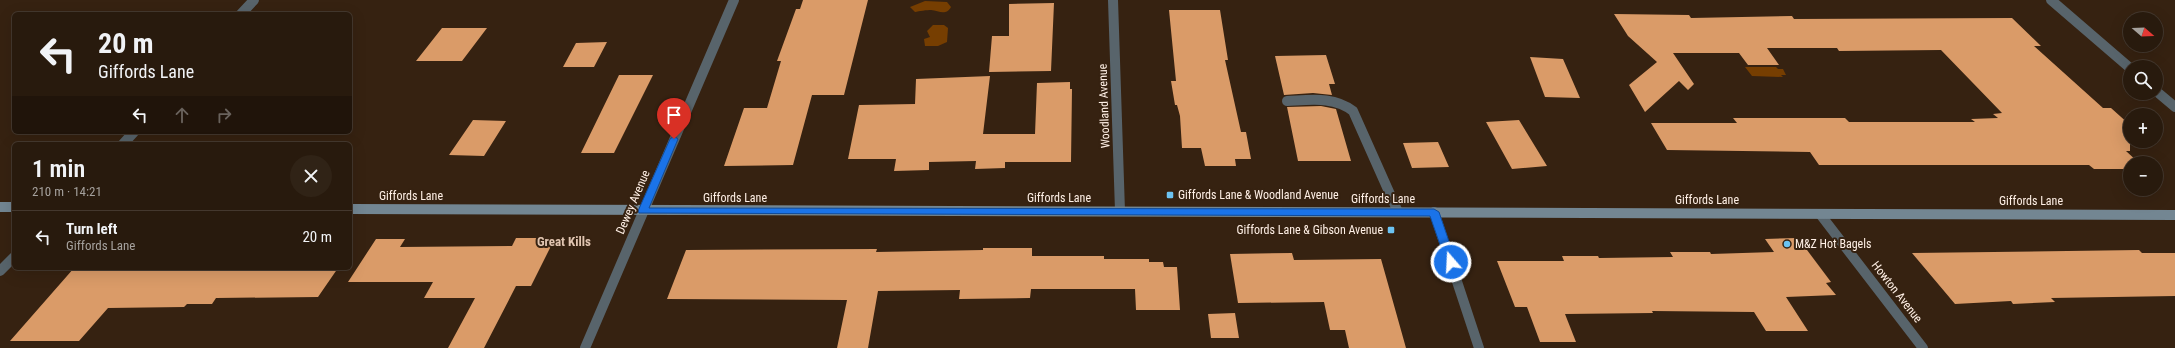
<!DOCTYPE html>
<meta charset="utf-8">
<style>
body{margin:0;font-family:"Roboto Condensed",sans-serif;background:#302316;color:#f1f3f6;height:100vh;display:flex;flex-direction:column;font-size:15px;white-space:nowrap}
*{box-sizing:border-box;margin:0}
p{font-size:13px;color:#a5a19d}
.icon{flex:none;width:22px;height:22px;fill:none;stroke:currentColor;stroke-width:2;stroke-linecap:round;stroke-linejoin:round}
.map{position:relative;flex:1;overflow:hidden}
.side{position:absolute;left:12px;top:142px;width:340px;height:128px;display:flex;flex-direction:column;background:#281a0d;border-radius:6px;box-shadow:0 4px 16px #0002,0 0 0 1px #44382e}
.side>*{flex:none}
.hud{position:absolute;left:12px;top:12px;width:340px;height:122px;border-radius:6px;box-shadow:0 4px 16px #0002,0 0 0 1px #44382e;background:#281a0d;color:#f1f3f6;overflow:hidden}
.needle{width:26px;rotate:109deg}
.controls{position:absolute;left:2123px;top:12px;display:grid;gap:8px}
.controls a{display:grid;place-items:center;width:40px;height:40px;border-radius:50%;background:#281a0d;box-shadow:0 4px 16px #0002,0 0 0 1px #44382e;font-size:20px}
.pin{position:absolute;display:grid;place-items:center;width:34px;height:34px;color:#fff;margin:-41px -17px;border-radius:50% 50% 50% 0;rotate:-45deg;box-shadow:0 0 4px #0007}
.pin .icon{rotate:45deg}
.me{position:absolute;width:44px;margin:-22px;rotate:341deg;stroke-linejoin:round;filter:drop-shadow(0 0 3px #0008)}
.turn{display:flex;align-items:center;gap:14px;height:84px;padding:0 20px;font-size:18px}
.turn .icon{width:52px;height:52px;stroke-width:2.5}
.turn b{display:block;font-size:28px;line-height:34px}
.lanes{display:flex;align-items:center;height:38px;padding:0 20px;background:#0003;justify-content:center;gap:20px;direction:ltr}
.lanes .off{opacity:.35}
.round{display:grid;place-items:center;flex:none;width:42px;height:42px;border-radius:21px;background:#302316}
.head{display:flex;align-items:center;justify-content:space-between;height:68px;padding:0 20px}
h1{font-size:24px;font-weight:600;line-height:30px}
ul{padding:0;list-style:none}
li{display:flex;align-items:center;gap:12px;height:52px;padding:0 20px;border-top:1px solid #44382e}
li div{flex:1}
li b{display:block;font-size:15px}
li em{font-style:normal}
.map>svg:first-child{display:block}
.water{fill:#763e01}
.building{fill:#da9b68}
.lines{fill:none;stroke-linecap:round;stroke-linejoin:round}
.lane{stroke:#58646b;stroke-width:10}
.street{stroke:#58646b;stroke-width:10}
.secondary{stroke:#738692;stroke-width:10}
.route{fill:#1a73e8;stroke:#114b97}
.poi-dot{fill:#6cc3f2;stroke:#362211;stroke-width:1.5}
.labels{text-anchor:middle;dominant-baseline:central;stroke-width:4;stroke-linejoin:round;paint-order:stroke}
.street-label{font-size:12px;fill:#fff0e6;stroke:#362211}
.poi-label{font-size:12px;fill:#fff0e6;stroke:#362211;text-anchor:start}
.neighbourhood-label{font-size:13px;font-weight:bold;fill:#e1c5b1;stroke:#362211}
</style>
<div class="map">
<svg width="2175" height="348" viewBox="0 0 2175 348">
<rect width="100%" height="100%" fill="#362211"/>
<!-- water -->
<path class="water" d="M925 1 947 2 951 7C946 16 939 11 931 10 927 10 919 11 915 12L910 7Z
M933 25H944L948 28 947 42 938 46H925L924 39 930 37 927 31Z
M1745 67H1776L1778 69H1783L1786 75H1781L1783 77 1752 76Z"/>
<!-- building -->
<path class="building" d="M803 0H868L844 95H812L793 165 724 166 744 108H767L781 61H777L796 9H800Z
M1054 3 1051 71 989 72 992 36H1009V4Z
M1169 10H1220L1228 60H1225L1241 132H1246L1251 159H1235L1236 166H1205L1201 148H1182L1180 116 1177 105H1175L1171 81H1176Z
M1614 14 1689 15 1691 18 1792 16 1794 19 2012 18 2041 46H2034L2103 108H2111L2130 125V151H2126L2139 163H2130V169H2094L2089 165H1819L1810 152 1667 150 1651 123H1737L1733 118H1845L1849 122H1975L1971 119 1998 118 1993 114 2002 113 1941 50 1839 51 1837 48H1767L1779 65H1748L1739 53H1673L1694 84 1688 90 1679 81 1645 112 1629 85 1657 62 1628 36Z
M442 28H487L462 61H416Z
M607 42 594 67H563L576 43Z
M1326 55 1335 84H1329L1332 95 1313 93 1284 95 1275 56Z
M1530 57 1563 59 1580 98 1545 97Z
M619 75H653L614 153H581Z
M990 76 983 134H1035L1037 83 1070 82V89H1072L1071 162H1005V168L975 169 976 161 929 162V170L894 171 896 159H848L859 105 915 104 916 79Z
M1321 106 1336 109 1351 161H1298L1287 107Z
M473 120 506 121 484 156 449 155Z
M1519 120 1547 166 1512 169 1486 122Z
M1438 142 1449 167 1412 168 1403 143Z
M516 238H555L531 286H516L484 348H448L475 298H424L433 282H348L376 239H405L400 247 512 246Z
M1798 238 1831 282 1826 283 1836 295 1786 297 1808 331H1766L1754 312 1652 311 1653 313 1565 314 1576 342H1540L1527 307H1515L1497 261H1564L1562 256H1598L1599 258 1673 257 1670 252H1710L1711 254 1774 252 1765 239Z
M983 248H1032V256H1104V259H1149V262H1163L1164 267H1177L1180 310H1136L1135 289H1031L1030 298 959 299 960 290 878 291 868 348H837L847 300 667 299 686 250 877 249 876 252 983 250Z
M2139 250 2142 253H2175V296L2051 298 2055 302 2013 304 2011 301 1955 304 1912 253Z
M1292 253 1294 260 1381 259 1406 348H1349L1345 330H1330L1324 302 1238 303 1230 254Z
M74 268H338L318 297 216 298 212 304H187L184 307 108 308 79 341H10Z
M1235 313 1239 338H1211L1208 314Z"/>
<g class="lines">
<!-- lane -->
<path class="lane" d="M1287 101C1310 100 1334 96 1353 111L1398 212"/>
<!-- street -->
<path class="street" d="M1113 0 1120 211
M2051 0 2130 68
M241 14 254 0
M2156 91 2175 107
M123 144 134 132
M1434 212 1479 348
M1820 214 1923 348
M0 271 14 257
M585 348 734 0"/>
<!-- secondary -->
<path class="secondary" d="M0 207H14
M350 209 2175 215"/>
</g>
<!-- route -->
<path class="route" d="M674 136 678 139 649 208 1434 209 1439 212 1456 262 1451 266 1446 262 1430 216 639 213 638 211 670 139Z"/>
<!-- markers -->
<g class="poi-dot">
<rect x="1166" y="191" width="8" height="8" rx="2"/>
<rect x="1387" y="226" width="8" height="8" rx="2"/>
<circle cx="1787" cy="244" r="4"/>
</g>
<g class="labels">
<!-- street labels -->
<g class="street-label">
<text transform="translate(1104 106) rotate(-92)">Woodland Avenue</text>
<text x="411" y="196">Giffords Lane</text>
<text x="735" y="198">Giffords Lane</text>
<text x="1059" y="198">Giffords Lane</text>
<text x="1383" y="199">Giffords Lane</text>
<text x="1707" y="200">Giffords Lane</text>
<text x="2031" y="201">Giffords Lane</text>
<text transform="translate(633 202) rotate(-67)">Dewey Avenue</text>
<text transform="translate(1897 292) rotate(52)">Howton Avenue</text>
</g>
<!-- poi labels -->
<g class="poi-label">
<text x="1178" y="195">Giffords Lane &amp; Woodland Avenue</text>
<text x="1383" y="230" text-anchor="end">Giffords Lane &amp; Gibson Avenue</text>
<text x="1795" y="244">M&amp;Z Hot Bagels</text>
</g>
<!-- neighbourhood labels -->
<g class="neighbourhood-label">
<text x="564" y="241">Great Kills</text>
</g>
</g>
</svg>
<div class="controls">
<a><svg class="needle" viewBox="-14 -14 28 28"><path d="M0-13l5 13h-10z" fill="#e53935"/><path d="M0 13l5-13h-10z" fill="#a5a19d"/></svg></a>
<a><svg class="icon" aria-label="search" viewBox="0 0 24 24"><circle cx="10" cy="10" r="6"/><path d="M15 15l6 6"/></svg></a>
<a>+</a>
<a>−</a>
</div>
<div class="pin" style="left:674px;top:139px;background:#d93025"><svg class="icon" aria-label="arrive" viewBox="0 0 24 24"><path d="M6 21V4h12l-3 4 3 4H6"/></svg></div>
<svg class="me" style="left:1451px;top:262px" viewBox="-20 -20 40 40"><circle r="17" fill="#1a73e8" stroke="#fff" stroke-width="3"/><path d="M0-11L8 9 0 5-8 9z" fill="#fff"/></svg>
<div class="hud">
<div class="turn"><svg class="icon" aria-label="left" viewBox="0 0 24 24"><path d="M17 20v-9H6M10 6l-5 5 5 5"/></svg><div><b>20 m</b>Giffords Lane</div></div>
<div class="lanes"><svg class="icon" aria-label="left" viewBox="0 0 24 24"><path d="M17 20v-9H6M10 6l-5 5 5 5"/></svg><svg class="icon off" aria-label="ahead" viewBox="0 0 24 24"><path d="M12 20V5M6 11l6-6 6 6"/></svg><svg class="icon off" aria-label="right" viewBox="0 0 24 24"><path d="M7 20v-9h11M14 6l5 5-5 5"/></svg></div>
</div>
<section class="side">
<div class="head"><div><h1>1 min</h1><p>210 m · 14:21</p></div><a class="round"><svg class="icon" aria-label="close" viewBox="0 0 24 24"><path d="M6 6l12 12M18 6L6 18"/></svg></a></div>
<ul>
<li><svg class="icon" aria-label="left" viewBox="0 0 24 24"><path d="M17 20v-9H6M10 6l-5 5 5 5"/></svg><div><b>Turn left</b><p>Giffords Lane</p></div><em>20 m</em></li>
</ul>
</section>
</div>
